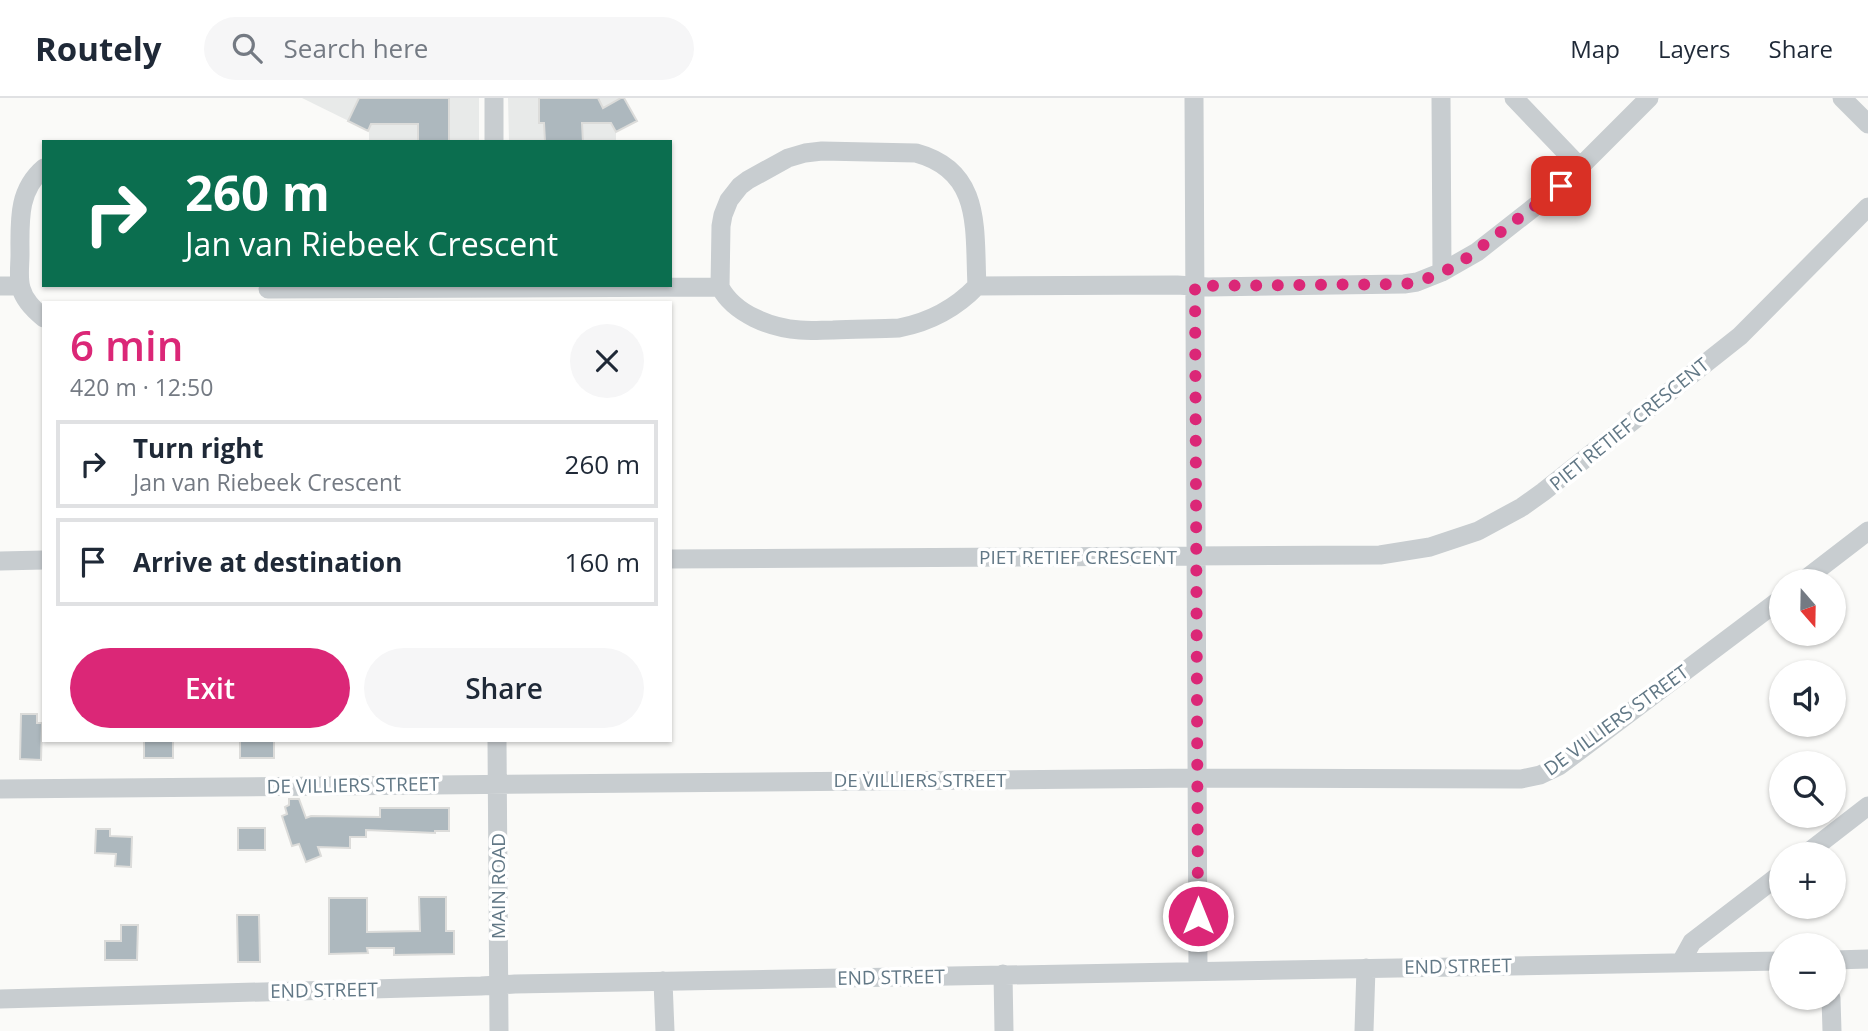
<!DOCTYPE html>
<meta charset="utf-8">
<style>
body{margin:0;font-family:"Open Sans",sans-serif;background:#f6f6f7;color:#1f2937;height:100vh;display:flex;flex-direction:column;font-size:26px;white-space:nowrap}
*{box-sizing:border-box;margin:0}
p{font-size:23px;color:#747a83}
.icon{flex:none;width:38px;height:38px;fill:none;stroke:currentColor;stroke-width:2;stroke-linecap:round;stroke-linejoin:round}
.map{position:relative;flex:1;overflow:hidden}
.side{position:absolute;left:42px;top:203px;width:630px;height:441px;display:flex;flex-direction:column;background:#fff;border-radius:0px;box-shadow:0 2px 5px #0004}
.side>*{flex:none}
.top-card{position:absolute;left:42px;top:42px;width:630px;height:147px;border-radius:0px;box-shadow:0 2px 5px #0004;background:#0b6e4f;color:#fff;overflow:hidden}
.needle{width:46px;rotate:160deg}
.controls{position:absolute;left:1769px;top:471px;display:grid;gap:14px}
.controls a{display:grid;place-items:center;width:77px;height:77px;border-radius:50%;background:#fff;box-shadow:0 2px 5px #0004;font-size:35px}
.pin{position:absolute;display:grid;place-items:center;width:60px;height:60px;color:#fff;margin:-30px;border-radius:14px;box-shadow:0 4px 10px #0006}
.me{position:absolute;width:77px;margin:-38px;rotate:0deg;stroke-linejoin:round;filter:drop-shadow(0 0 5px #0008)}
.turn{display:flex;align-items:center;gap:24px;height:147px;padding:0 28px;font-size:32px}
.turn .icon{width:91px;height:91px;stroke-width:2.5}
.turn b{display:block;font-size:49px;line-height:60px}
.round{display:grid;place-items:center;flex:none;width:74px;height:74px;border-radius:37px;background:#f6f6f7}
.head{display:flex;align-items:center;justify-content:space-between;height:119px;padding:0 28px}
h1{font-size:42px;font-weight:600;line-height:52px;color:#db2777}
.button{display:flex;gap:14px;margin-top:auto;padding:14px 28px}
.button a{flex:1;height:80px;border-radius:42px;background:#db2777;color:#fff;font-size:28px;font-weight:600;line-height:80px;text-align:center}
.button a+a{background:#f6f6f7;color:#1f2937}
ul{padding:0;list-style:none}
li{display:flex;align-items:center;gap:21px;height:88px;margin:0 14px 10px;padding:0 14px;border:4px solid #e0e1e3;border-radius:0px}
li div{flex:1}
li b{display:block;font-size:26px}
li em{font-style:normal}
header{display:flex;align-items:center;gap:42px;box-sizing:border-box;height:98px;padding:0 35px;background:#fff;border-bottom:2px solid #e0e1e3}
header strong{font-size:33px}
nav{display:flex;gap:38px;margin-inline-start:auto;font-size:24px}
.search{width:490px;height:63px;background:#f6f6f7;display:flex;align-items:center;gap:18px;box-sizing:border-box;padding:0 24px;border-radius:38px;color:#747a83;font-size:26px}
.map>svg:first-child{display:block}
.built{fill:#e8eae9}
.building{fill:#adb8be;stroke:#dcdcda;stroke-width:2}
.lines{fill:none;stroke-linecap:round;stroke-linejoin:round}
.minor{stroke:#c8cdd0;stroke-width:19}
.route{stroke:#db2777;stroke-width:12;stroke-dasharray:0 21.6}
.labels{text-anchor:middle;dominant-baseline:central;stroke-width:7;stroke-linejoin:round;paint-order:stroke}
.street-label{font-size:19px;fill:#627886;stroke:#fff}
</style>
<header>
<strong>Routely</strong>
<div class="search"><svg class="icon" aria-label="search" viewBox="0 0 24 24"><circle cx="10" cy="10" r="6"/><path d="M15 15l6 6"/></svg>Search here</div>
<nav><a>Map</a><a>Layers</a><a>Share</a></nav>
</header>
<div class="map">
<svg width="1868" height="933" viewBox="0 0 1868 933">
<rect width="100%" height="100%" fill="#fafaf8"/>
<!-- built -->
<path class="built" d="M302 0H479V44H369V33Z
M508 0H624L637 23 616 34V44H509Z"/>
<!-- building -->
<path class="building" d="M359 0H449V44H418V26H371L368 33 348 23Z
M539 0H598L603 10 621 0H624L637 23 616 34 611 25H582L583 44H545L544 25H539Z
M21 616H37V625H42L41 662 20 661Z
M144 642H173V660H144Z
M240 642H274V660H240Z
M289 701H299L306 720 311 718 380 719V710H449V733H435V735L366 732V739H350V750L318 749 321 758 306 764 299 746 292 748 282 718 287 716 285 709 289 707Z
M238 730H265V752H238Z
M96 731H110V738L132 739 131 769 115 768 116 756 95 755Z
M419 799H446V833H454V856L394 857V850H367L368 855 329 856V800H367V834L420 833Z
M237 817H259L260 864H238Z
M121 827H138L137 862H105V843H121Z"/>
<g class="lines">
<!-- minor -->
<path class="minor" d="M494 0V44
M1194 0 1198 873
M1441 0 1442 174
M1514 0 1580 69
M1842 0 1868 26
M44 70C17 93 20 124 20 157 20 167 18 180 21 190 24 202 34 212 44 220
M0 188H20
M977 188C974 132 983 73 916 55L822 53 805 55 788 60 748 82 740 88 729 102 723 117 721 128 720 189C734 216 771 230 800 232 811 233 822 232 833 232 855 231 877 231 899 230 930 224 955 211 977 188L1177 187 1208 189 1404 186 1417 184 1442 174 1477 154 1561 88 1649 0
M268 191 720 189
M670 461 1380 457 1430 449 1478 433 1522 409 1543 394 1740 238 1868 109
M0 463 44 462
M1803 483 1868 433
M497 642 499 933
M0 691 1197 680 1521 681 1540 677 1559 668 1782 500
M1806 756 1868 708
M1834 862 1868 861
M1681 864 1692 844 1782 775
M1003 876 1004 933
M663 883 665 933
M1831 900 1832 933
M0 901 481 888 515 886 1782 863
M1364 933 1366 870"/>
</g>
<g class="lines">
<!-- route -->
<path class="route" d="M1198 818 1195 188 1405 186C1425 183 1442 175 1460 165L1561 88"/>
</g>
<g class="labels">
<!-- street labels -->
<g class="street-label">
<text transform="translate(1629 326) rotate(-39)">PIET RETIEF CRESCENT</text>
<text x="1078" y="459">PIET RETIEF CRESCENT</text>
<text transform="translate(1616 622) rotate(-36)">DE VILLIERS STREET</text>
<text x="920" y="682">DE VILLIERS STREET</text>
<text transform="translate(353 687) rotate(-1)">DE VILLIERS STREET</text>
<text transform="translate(498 788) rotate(-90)">MAIN ROAD</text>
<text transform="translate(1458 868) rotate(-1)">END STREET</text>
<text transform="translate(891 879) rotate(-1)">END STREET</text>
<text transform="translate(324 892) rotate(-1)">END STREET</text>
</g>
</g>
</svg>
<div class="controls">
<a><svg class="needle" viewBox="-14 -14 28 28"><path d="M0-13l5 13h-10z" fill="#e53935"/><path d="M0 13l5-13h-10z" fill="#747a83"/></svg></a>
<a><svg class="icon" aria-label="sound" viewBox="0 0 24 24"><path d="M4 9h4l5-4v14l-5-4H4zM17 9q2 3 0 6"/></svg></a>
<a><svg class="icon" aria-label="search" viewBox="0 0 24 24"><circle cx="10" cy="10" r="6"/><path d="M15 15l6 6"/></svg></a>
<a>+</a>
<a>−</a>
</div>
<div class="pin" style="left:1561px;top:88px;background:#d93025"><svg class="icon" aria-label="arrive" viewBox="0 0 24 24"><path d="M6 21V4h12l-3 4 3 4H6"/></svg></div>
<svg class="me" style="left:1198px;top:818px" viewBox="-20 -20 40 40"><circle r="17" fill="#db2777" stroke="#fff" stroke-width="3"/><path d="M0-11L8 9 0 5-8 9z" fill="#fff"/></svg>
<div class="top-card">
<div class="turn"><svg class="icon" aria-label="right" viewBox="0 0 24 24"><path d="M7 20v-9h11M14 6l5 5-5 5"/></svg><div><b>260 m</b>Jan van Riebeek Crescent</div></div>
</div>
<section class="side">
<div class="head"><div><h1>6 min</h1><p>420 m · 12:50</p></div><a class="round"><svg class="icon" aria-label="close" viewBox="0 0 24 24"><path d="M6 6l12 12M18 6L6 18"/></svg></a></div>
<ul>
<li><svg class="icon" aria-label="right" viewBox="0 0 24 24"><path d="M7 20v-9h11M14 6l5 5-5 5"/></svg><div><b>Turn right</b><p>Jan van Riebeek Crescent</p></div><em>260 m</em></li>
<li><svg class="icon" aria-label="arrive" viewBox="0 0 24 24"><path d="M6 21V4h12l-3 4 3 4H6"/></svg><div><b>Arrive at destination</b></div><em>160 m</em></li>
</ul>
<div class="button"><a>Exit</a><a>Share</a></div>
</section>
</div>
